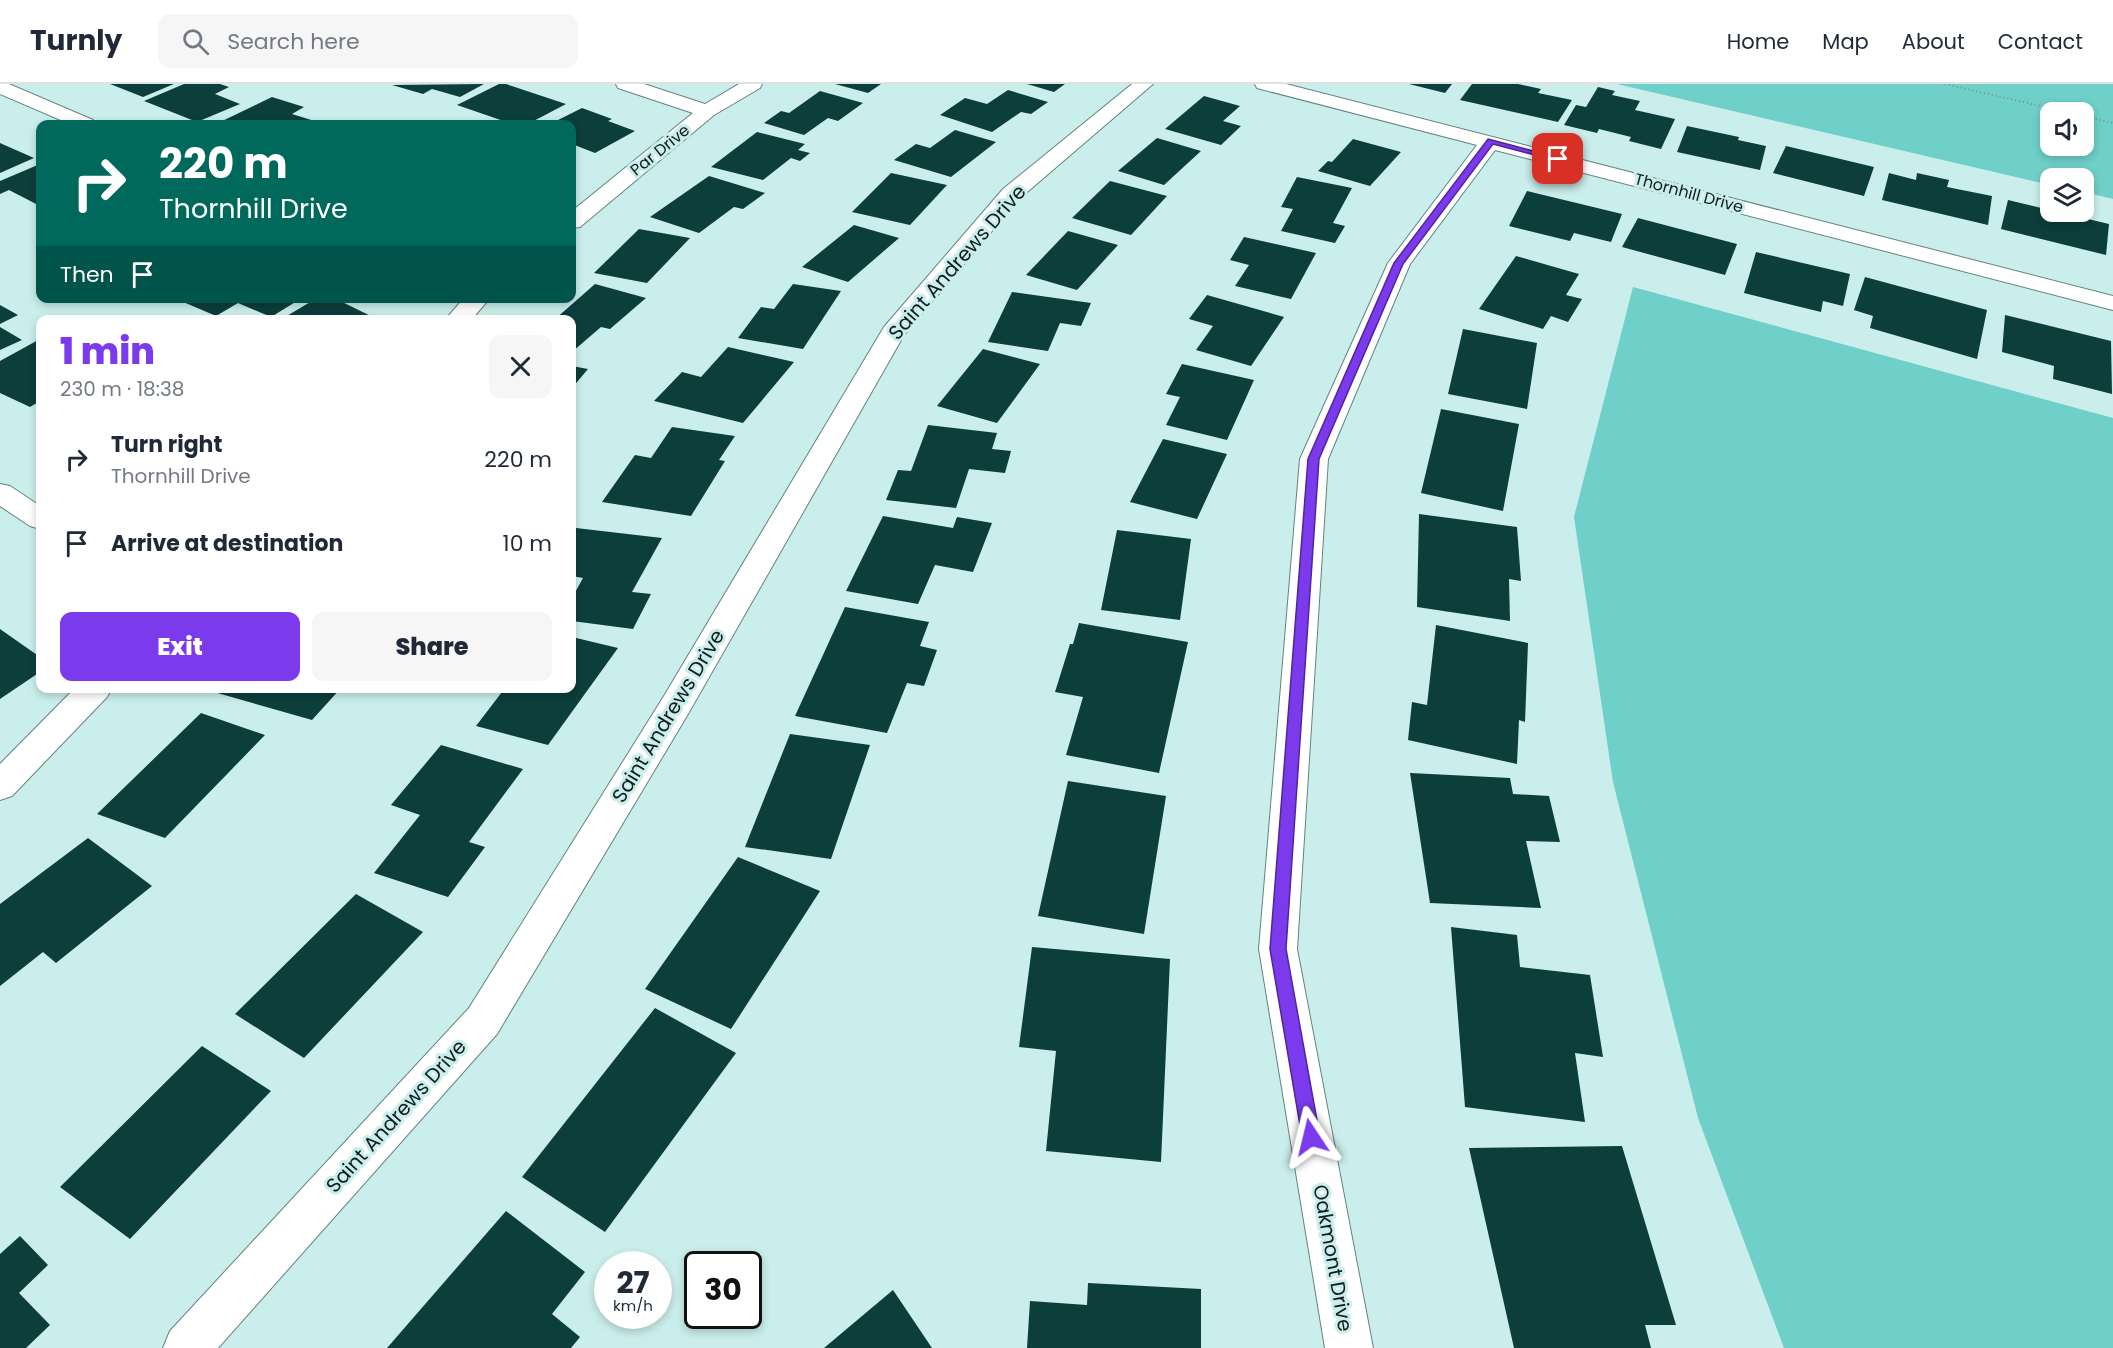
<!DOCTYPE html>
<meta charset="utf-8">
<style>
body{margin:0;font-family:Poppins,sans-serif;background:#f6f6f7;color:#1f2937;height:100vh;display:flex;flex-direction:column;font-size:22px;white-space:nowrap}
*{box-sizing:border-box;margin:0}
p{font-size:20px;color:#747a83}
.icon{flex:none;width:33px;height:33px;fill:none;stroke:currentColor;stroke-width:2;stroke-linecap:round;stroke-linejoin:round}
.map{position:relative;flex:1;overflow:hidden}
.sheet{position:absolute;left:36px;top:231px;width:540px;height:378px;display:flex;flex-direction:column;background:#fff;border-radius:12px;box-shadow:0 3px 9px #0003}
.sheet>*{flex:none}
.banner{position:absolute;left:36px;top:36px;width:540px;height:183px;border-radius:12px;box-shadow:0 3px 9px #0003;background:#00695c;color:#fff;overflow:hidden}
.tools{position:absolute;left:2040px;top:18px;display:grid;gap:12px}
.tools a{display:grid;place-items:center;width:54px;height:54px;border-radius:12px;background:#fff;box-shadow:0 3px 9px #0003;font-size:30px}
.speed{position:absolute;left:594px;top:1167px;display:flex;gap:12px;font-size:30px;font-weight:700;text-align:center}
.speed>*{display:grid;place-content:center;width:78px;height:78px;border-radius:50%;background:#fff;box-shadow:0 3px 9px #0003;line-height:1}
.speed small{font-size:15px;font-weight:400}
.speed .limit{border:3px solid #111;border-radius:9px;background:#fff;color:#111}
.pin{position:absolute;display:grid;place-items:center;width:51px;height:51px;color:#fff;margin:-26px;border-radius:12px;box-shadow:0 3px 9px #0006}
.me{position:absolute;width:66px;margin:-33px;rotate:350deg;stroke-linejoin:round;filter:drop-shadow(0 0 4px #0008)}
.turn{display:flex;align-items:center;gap:21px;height:126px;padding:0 24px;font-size:27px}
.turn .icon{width:78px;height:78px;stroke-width:2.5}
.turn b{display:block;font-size:42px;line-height:51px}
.then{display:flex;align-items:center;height:57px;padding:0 24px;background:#0003;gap:12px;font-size:22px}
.round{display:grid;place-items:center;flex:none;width:63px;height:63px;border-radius:12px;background:#f6f6f7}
.summary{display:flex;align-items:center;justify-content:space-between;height:102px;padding:0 24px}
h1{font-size:36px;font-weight:800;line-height:45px;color:#7c3aed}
.button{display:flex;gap:12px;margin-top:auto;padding:12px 24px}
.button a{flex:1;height:69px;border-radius:12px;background:#7c3aed;color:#fff;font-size:24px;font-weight:800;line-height:69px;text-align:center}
.button a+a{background:#f6f6f7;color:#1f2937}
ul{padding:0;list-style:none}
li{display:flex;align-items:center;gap:18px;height:84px;padding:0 24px}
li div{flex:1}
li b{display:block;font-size:22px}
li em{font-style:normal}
header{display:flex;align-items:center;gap:36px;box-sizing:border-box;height:84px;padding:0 30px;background:#fff;border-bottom:2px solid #e0e1e3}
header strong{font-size:28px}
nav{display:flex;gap:33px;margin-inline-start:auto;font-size:21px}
.search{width:420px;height:54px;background:#f6f6f7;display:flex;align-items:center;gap:15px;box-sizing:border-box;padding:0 21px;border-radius:12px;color:#747a83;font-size:22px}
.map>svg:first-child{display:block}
.green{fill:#6fcfc9;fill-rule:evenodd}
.building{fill:#0c3e3c}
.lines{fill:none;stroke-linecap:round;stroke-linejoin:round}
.minor-casing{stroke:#628481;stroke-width:2}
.path{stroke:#77918f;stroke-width:2;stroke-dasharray:1 3;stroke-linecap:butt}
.minor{fill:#fff;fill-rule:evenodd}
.route{fill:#7c3aed;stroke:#51269a;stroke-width:1.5}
.labels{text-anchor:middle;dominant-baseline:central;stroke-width:6;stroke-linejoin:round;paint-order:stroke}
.far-street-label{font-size:16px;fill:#111e1d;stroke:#caeeeb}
.street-label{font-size:20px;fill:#111e1d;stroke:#caeeeb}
</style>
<header>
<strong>Turnly</strong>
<div class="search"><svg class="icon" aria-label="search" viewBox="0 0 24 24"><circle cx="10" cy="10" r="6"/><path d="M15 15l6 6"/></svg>Search here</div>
<nav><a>Home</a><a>Map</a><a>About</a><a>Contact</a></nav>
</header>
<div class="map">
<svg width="2113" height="1264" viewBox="0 0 2113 1264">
<rect width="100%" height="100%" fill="#caeeeb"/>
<!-- green -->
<path class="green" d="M1617 0H2113V115L2084 108V94H2050V101ZM2050 28H2084V62H2050Z
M1633 203 2113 334V1264H1784L1698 1034 1613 698 1574 433Z"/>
<!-- building -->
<path class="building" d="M110 0H174L143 13Z
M184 0H220L229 3 215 10 240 20 197 38 144 17Z
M484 0 460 13 432 5 423 10 392 1Z
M499 0H506L566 20 528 40H512L457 21Z
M835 0H881L868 9Z
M1027 0H1065L1054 8Z
M1409 0H1452L1445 9Z
M1472 0H1518L1541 5 1538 9 1572 16 1558 38 1460 16Z
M1598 3 1615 7 1612 11 1640 17 1635 26 1675 35 1661 65 1629 57 1631 53 1599 45 1597 49 1564 41 1576 21 1586 23Z
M1008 6 1048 18 1031 30 1021 28 992 48 940 31 965 14 987 20Z
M820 7 863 19 838 37 828 34 804 51 764 39 781 27 789 29Z
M1204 12 1240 22 1223 37 1241 42 1221 61 1165 45Z
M272 13 304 23 292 30 324 40H216Z
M582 24 612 35 608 37 635 47 595 69 572 60V40H550Z
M1687 42 1739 53 1738 56 1766 62 1760 86 1677 68Z
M955 46 996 58 951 93 894 76 916 60 930 64Z
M757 48 805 60 798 66 810 69 800 77 791 74 763 96 711 83Z
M1157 54 1201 67 1164 101 1118 87Z
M1353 55 1401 68 1370 102 1318 87 1328 77 1332 78Z
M0 59 34 74 0 89Z
M1786 62 1874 83 1864 112 1773 89Z
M40 80V122L9 106 0 110V97Z
M891 89 947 101 910 141 852 128Z
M1889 89 1916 96 1917 89 1949 96 1947 103 1992 112 1988 141 1882 116Z
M709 92 765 109 743 125 734 123 699 149 650 133Z
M1297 93 1352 104 1333 139 1345 142 1335 159 1281 147 1293 125 1281 123Z
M1110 97 1167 112 1131 151 1072 134Z
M1527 107 1622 130 1611 158 1574 149 1570 157 1509 142Z
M2008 116 2109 140 2106 171 2001 145Z
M1638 134 1737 160 1725 191 1622 163Z
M854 141 899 154 848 198 802 183Z
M639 145 690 154 647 199 594 189Z
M1068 147 1118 161 1077 206 1026 191Z
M1244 153 1316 169 1291 215 1235 202 1249 181 1230 176Z
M1756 168 1850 190 1843 222 1823 217 1821 228 1744 209Z
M1516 172 1579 190 1566 211 1582 215 1568 238 1551 232 1543 245 1479 225Z
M1865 193 1987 226 1977 275 1870 244 1873 232 1854 226Z
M595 200 646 214 610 245 601 243 572 268V236H554Z
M793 200 841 207 803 265 738 254 761 223 774 225Z
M1012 208 1091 219 1081 242 1060 239 1048 267 988 258Z
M1207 211 1284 233 1251 282 1196 266 1213 242 1189 235Z
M185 214H302L271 233 238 219 216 232 181 217Z
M317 214H334L379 236H280Z
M0 221 18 231 0 240Z
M2005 231 2111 257 2112 310 2053 295 2054 282 2002 268Z
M0 243 22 256 0 266Z
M1463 245 1537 259 1527 325 1448 310Z
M40 255V317L30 323 0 309V277Z
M728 263 794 278 743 339 654 317 682 288 701 293Z
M983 265 1040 280 997 339 937 322Z
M1182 280 1254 296 1227 356 1166 341 1180 313 1166 310Z
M572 282 588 285 572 304Z
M1441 325 1519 340 1503 427 1421 409Z
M928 341 997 349 992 365 1011 367 1005 389 969 385 956 424 886 416 898 386 911 387Z
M672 343 735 352 719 376 725 377 691 432 602 418 635 371 651 374Z
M1163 355 1227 370 1197 435 1130 418Z
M1419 430 1517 443 1521 497 1509 495 1510 537 1417 523Z
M883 432 953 444 957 433 992 439 973 488 935 481 918 520 846 507Z
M576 444 662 454 632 508 651 510 633 545 572 537V514L583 494 572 492V451Z
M1117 446 1191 455 1180 536 1101 526Z
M845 523 929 538 920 562 937 566 924 602 907 599 887 649 795 632Z
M1079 539 1188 558 1159 689 1066 671 1083 613 1055 608 1070 560H1073Z
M1436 541 1528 559 1525 638 1519 636 1517 680 1408 656 1412 618 1427 621Z
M0 545 40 573V588L0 615Z
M572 553 618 564 548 661 476 642 505 604H572Z
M218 604H341L312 636 214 608Z
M201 629 265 651 165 754 97 730Z
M790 650 870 661 831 775 745 763Z
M441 661 523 685 469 758 485 763 448 813 374 789 420 731 391 721Z
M1410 689 1510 694 1513 710 1549 712 1560 758 1526 757 1541 824 1430 819Z
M1068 697 1166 712 1144 850 1038 832Z
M88 754 152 802 56 879 43 868 0 902V820Z
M738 773 820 807 731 945 645 905Z
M356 810 423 848 304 974 235 930Z
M1451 843 1517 851 1520 883 1590 891 1603 973 1575 969 1585 1038 1465 1023Z
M1032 863 1170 875 1161 1078 1046 1067 1056 967 1019 963Z
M655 924 736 969 605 1148 522 1093Z
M202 962 271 1007 130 1155 60 1103Z
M1622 1062 1676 1241H1645L1651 1264H1514L1469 1064Z
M506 1127 585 1188 552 1230 580 1253 571 1264H387Z
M20 1152 48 1181 19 1209 50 1241 26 1264H0V1170Z
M1088 1199 1201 1205V1264H1027L1030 1217 1087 1221Z
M893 1206 932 1264H824Z"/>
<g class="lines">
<!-- minor casing -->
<g class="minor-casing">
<path id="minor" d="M0 0H9L93 36 96 40H70L0 10Z
M616 0H644L705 20 739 0H762L760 4 714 31 580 143 572 144V127L693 29 618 4Z
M1132 0H1153L1019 115 904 251 688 630 497 950 218 1264H163L170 1247 469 924 664 612 884 243 1003 105Z
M1255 0H1286L2113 212V226L1495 66 1410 180 1328 375 1297 865 1373 1264H1325L1259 865 1300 375 1388 179 1477 61 1257 4Z
M464 214H490L471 236H445Z
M0 400 10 402 40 422V445L30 442 0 422Z
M75 604H112L107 613 12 712 0 716V680Z"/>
</g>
<!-- path -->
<path class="path" d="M1945 0 2067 28
M2084 32 2113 39"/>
<!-- minor -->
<use href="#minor" class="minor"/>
</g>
<!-- route -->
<path class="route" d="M1488 55 1563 75 1558 77 1493 60 1403 180 1319 375 1286 865 1320 1053 1317 1059 1311 1061 1305 1059 1302 1053 1270 865 1308 375 1394 179Z"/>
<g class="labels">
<!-- far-street labels -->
<g class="far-street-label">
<text transform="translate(660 66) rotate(-39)">Par Drive</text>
<text transform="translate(1689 109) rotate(15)">Thornhill Drive</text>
</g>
<!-- street labels -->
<g class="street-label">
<text transform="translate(957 178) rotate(-49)">Saint Andrews Drive</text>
<text transform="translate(668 632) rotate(-59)">Saint Andrews Drive</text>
<text transform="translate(396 1032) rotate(-48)">Saint Andrews Drive</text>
<text transform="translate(1333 1174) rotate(80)">Oakmont Drive</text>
</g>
</g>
</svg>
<div class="tools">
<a><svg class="icon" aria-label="sound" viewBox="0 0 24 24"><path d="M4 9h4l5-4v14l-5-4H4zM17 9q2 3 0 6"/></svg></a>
<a><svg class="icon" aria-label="layers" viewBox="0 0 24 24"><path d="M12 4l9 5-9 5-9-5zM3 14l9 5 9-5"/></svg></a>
</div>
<div class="speed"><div>27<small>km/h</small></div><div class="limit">30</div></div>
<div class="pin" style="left:1558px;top:75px;background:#d93025"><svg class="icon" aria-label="arrive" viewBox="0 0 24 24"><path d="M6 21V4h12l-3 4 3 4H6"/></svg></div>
<svg class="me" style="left:1311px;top:1053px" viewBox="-20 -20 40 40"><path d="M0-17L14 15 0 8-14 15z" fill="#7c3aed" stroke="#fff" stroke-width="4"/></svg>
<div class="banner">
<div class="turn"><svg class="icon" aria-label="right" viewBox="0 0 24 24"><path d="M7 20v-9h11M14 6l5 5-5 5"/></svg><div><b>220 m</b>Thornhill Drive</div></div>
<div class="then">Then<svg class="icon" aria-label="arrive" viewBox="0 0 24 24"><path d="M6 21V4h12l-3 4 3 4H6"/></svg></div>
</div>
<section class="sheet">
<div class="summary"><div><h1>1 min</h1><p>230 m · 18:38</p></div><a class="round"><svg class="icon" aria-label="close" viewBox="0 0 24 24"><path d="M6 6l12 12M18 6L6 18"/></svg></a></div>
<ul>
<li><svg class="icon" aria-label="right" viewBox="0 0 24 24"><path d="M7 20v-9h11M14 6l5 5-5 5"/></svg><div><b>Turn right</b><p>Thornhill Drive</p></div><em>220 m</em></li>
<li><svg class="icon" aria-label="arrive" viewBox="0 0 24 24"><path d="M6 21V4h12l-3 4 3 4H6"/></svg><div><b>Arrive at destination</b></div><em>10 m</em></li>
</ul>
<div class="button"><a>Exit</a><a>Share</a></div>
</section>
</div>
